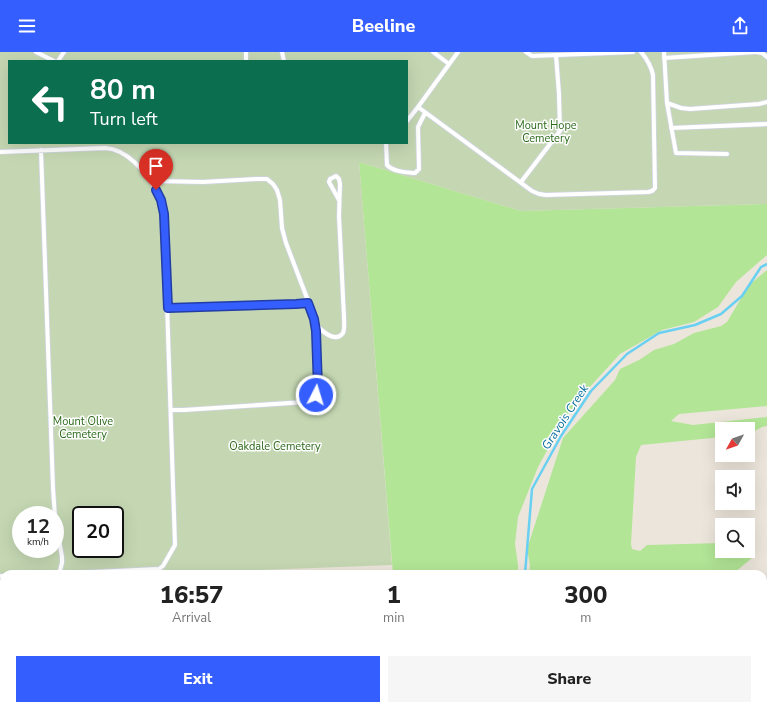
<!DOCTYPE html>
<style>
body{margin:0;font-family:"Nunito Sans",sans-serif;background:#f6f6f6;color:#222;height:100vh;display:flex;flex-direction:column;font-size:15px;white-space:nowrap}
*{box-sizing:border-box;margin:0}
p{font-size:13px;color:#767676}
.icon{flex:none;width:22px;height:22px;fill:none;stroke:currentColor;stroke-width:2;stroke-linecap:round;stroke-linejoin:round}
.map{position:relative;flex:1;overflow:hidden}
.side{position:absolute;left:0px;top:518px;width:767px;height:140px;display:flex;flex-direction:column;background:#fff;border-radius:12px 12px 0 0;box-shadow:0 4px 16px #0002}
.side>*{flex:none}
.hud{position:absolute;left:8px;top:8px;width:400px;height:84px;border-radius:0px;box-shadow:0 4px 16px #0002;background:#0b6e4f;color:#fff;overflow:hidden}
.needle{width:26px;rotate:230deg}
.buttons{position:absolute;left:715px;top:370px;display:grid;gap:8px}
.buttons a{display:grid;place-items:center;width:40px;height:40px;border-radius:0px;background:#fff;box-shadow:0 4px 16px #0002;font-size:20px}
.speed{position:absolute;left:12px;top:454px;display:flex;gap:8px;font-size:20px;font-weight:700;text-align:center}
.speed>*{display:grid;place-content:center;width:52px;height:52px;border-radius:50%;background:#fff;box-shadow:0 4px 16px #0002;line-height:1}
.speed small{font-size:10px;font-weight:400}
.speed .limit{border:2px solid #111;border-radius:6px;background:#fff;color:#111}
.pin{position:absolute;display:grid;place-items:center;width:34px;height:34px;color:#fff;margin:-41px -17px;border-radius:50% 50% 50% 0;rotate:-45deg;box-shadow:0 0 4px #0007}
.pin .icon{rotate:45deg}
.me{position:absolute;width:44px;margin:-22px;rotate:5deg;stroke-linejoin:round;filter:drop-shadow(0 0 3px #0008)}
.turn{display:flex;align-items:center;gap:14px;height:84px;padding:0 16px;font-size:18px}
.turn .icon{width:52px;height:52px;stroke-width:2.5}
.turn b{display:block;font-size:28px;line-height:34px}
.eta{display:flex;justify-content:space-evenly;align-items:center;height:68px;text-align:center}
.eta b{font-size:24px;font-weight:800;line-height:28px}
.cta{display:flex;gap:8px;margin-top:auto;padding:8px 16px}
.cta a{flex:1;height:46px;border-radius:0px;background:#355eff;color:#fff;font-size:16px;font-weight:800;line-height:46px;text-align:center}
.cta a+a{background:#f6f6f6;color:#222}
header{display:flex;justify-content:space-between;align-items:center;height:52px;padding:0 16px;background:#355eff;color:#fff;font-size:18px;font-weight:800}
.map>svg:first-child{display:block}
.green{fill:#b2e596}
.cemetery{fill:#c4d7b2;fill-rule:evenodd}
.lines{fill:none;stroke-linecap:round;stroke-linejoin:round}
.stream{stroke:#6ad0f2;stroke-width:2.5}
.lane-casing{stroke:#d0d4e3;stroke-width:5.5}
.street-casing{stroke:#d0d4e3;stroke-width:10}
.lane{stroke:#fff;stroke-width:4}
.street{stroke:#fff;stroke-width:8}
.route-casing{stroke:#223da6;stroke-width:10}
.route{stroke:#355eff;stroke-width:7}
.labels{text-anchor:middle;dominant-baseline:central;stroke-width:3;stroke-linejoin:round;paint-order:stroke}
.park-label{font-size:11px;fill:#2a6918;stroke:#fff}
.water-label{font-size:12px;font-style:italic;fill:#096e9e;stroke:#fff}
</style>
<header><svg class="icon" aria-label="menu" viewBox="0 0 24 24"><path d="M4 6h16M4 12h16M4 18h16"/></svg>Beeline<svg class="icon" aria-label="share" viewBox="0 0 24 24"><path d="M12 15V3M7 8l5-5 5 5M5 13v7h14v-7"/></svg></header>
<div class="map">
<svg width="767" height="658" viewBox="0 0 767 658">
<rect width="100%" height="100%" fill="#ece5db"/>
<!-- green -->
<path class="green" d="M359 110 521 159 767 152V203L736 230 718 255 694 270 662 278 620 302 587 338 566 364 538 415 518 465 515 492 518 513V522H393Z
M767 218V354L679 362 671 369 693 373 767 365V374L762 375 748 383V377H722V385L641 393 636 405 631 492 632 497 640 499 647 493 722 491V499H748V490H751L750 498 753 505 733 522H529L530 513 527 497 563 386 615 328 620 317 639 308 654 298 674 292 694 281 721 274 727 270 749 233Z
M763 622 767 623V658H561L563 654H763Z
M401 654H545V658H401Z"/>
<!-- cemetery -->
<path class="cemetery" d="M0 0H767V152L521 159 359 110 392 513 157 522H4V529L0 530ZM9 9H407V91H9ZM21 463H55V497H21ZM81 463H115V497H81Z"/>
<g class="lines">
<!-- stream -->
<path class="stream" d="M525 522 532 437 561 384 591 339 627 302 659 281 695 273 721 262 742 244 761 215 767 212
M547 658V654"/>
<!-- lane casing -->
<g class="lane-casing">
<path id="lane" d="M36 0 54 9
M246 0V9
M282 0 284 9
M433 0 449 12
M458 0 418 55 532 139 539 142 546 143 648 140 652 139 655 136 653 23C651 14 647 7 641 0
M526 0 532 4 633 0
M664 0 667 51 676 101 727 102
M756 0 762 1 767 5
M664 6 755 0
M58 9 64 0
M667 51 681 56 690 57 759 52 767 50
M407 69 418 55
M671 76 767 72
M386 91 387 113C394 120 405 120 415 121L419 117 418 75 425 61
M41 98 53 436 55 465 62 505V511L59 522
M0 100 105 96C127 97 146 120 156 138 161 146 162 154 164 162L175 493 163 514 159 517 49 522
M147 125 156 129 203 130 257 127H267L273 132 277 138 280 148 282 176 286 191 315 267 316 279 318 336C315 343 313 348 305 350L184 358H171
M521 130 560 79 559 42 556 3
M167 256 296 252 308 251
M315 272C321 278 335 292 343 281 345 277 344 270 344 265L339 164 340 132 339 127 336 124 330 127 329 130 339 148
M0 524H4"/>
</g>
<!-- street casing -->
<g class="street-casing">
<path id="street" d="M54 654V658
M203 654 204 658
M291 658 317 655 326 658"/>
</g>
<!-- lane -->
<use href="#lane" class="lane"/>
<!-- street -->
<use href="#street" class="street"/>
</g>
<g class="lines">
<!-- route casing -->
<g class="route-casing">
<path id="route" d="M156 138 161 148 164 162 168 256 296 252 308 251 314 267 316 279 318 336 316 343"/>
</g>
<!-- route -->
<use href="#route" class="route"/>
</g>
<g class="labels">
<!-- park labels -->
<g class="park-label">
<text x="546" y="73">Mount Hope<tspan x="546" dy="13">Cemetery</tspan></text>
<text x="83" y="369">Mount Olive<tspan x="83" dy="13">Cemetery</tspan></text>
<text x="275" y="394">Oakdale Cemetery</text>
</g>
<!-- water labels -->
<g class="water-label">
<text transform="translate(565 365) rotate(-57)">Gravois Creek</text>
</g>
</g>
</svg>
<div class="buttons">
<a><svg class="needle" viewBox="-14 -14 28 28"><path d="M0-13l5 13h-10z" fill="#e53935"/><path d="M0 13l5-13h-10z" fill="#767676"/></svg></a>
<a><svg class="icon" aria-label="sound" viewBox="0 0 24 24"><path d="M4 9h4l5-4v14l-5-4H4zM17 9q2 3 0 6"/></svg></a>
<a><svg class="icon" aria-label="search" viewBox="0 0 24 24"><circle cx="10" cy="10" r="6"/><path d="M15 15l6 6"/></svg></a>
</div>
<div class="speed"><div>12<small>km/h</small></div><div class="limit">20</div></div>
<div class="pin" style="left:156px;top:138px;background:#d93025"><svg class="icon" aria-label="arrive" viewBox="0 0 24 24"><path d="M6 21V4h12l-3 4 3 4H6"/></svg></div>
<svg class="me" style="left:316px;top:343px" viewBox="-20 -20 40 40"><circle r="17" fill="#355eff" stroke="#fff" stroke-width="3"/><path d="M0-11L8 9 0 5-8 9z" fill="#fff"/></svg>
<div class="hud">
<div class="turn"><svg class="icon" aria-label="left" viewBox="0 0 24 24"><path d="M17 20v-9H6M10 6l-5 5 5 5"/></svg><div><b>80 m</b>Turn left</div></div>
</div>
<section class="side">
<div class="eta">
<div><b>16:57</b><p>Arrival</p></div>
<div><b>1</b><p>min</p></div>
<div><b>300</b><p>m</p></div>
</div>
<div class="cta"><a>Exit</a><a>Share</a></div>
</section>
</div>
